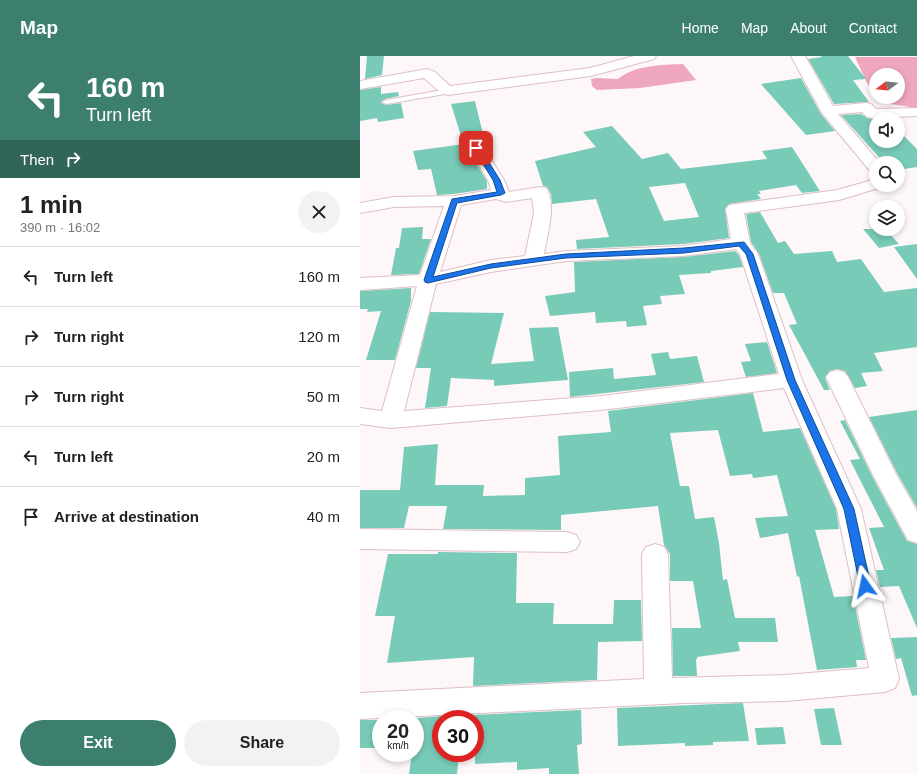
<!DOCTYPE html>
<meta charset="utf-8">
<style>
body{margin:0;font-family:Helvetica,sans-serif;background:#f2f2f2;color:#222;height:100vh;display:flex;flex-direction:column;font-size:15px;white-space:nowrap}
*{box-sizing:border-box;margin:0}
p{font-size:13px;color:#767676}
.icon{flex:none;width:22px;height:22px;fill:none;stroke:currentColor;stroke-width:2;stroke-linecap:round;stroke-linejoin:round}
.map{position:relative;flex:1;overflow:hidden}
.sheet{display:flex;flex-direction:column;background:#fff;width:360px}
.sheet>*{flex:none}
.banner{background:#3d7f6f;color:#fff;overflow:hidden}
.needle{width:26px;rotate:254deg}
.fabs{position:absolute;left:509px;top:12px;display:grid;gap:8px}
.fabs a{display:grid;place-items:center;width:36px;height:36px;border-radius:50%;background:#fff;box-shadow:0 2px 6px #0003;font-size:20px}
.speed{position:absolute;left:12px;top:654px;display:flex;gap:8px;font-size:20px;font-weight:700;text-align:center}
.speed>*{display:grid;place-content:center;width:52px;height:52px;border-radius:50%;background:#fff;box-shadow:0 2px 6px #0003;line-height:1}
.speed small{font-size:10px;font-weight:400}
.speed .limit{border:6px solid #d22;background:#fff;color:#111}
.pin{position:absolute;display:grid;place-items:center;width:34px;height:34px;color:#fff;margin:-17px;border-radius:8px;box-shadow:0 2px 6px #0006}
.me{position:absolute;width:44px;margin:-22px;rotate:348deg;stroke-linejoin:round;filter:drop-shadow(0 0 3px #0008)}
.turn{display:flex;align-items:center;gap:14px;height:84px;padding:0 20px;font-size:18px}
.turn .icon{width:52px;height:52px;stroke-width:2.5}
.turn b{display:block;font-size:28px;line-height:34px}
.then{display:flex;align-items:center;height:38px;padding:0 20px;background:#0003;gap:8px;font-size:15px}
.round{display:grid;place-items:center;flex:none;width:42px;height:42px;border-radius:21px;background:#f2f2f2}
.head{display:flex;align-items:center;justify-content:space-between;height:68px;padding:0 20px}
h1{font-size:24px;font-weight:700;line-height:30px}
.action{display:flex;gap:8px;margin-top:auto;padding:8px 20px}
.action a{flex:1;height:46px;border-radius:24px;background:#3d7f6f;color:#fff;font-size:16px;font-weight:700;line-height:46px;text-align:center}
.action a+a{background:#f2f2f2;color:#222}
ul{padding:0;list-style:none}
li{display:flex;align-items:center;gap:12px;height:60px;padding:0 20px;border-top:1px solid #e0e0e0}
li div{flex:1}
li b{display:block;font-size:15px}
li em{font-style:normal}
header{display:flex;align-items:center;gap:24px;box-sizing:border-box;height:56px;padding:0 20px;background:#3d7f6f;color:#fff}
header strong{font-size:19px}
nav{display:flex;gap:22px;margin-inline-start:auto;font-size:14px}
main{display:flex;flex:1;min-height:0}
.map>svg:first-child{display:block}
.water{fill:#eea7bc}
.building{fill:#78cbb7;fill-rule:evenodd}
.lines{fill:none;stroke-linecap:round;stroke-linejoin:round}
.lane-casing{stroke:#dfbec7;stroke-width:2}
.street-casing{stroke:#dfbec7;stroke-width:2}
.lane{fill:#fff;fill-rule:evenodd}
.street{fill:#fff;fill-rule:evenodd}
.route{fill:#1a73e8;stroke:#114b97}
</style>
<header>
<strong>Map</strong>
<nav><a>Home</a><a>Map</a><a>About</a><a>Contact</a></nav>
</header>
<main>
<section class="sheet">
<div class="banner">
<div class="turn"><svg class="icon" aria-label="left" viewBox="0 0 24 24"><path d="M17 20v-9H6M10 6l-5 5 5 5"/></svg><div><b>160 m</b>Turn left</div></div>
<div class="then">Then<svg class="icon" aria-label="right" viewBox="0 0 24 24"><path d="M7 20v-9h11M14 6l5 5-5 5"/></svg></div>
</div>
<div class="head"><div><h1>1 min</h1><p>390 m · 16:02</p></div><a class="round"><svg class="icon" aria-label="close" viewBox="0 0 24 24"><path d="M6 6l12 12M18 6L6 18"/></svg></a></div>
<ul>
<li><svg class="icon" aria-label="left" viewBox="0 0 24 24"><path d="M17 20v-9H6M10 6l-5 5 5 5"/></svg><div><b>Turn left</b></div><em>160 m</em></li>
<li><svg class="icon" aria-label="right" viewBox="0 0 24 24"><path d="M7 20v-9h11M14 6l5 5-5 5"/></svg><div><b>Turn right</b></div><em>120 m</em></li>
<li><svg class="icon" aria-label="right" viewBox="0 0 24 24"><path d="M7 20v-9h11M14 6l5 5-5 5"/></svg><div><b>Turn right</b></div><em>50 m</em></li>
<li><svg class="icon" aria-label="left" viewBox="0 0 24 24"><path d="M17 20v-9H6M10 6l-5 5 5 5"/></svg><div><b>Turn left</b></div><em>20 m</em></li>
<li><svg class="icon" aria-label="arrive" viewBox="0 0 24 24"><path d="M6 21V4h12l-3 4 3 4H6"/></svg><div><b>Arrive at destination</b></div><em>40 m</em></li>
</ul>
<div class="action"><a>Exit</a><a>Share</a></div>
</section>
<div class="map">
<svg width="557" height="718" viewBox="0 0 557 718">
<rect width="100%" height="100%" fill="#fef7f9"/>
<!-- water -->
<path class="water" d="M495 1H557V52L524 47 519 41H538V19H516V38L507 27Z
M323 8 336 24 280 32 237 34 232 30 231 23 237 22 258 23C275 9 301 9 323 8Z"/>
<!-- building -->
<path class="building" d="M7 0H24L22 19 5 23Z
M461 0H488L506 23 493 24 509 46 474 48 448 3 462 1Z
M441 22 461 58 475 75 446 79 401 28Z
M21 31V38L38 36 39 40 25 43 21 47 26 49 41 47 44 62 18 66 17 62 0 65V34Z
M115 45 126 91 116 78 109 76 101 80 91 48Z
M501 58 507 62 516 63V85H538V77L542 78 557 93V111L538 114V107H524L481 59Z
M252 70 282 103 308 97 321 113 407 103 402 95 432 91 460 135 442 137 436 129 399 135 401 138H397L401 143 369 148 365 153 369 182 323 188 217 193 216 184 249 181 236 143 192 148 191 138 187 131 183 130 175 105 236 91 223 76ZM325 127 339 161 304 165 289 131Z
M104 88 127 125V133L94 138 77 139 71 113 58 114 53 95Z
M400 156 418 187 425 185 434 198 472 195 477 206 501 203 524 236 557 232V291L514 297 523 315 501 317 507 330 495 332 485 315 477 313 470 315 465 322 470 334H464L429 269 437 268 424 237H413L399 198 391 186 386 158Z
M63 171 62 183H71L59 218 31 219 36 192H39L42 172Z
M503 173H525L539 188 519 192Z
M557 188V223L534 191Z
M375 195 379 199 383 211 351 215V217L319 219 325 238 300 240 302 248 283 250 287 269 267 271 266 265 236 267 235 256 190 260 185 240 215 236 214 206 323 201Z
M51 232V245L35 304H6L21 255 7 256 8 253H0V235Z
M70 256 144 257 131 308 174 305 169 272 198 271 208 324 134 330V324L91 322 87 350 65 352 71 312H56Z
M407 286 417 317 386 321 381 306 391 305 385 288Z
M308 296 310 303 337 300 344 326 210 341 209 316 253 312 254 323 296 319 291 298Z
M393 337 403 376 440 372 476 453 479 473 455 474 474 541 493 540 506 604H496L497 611 457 614 439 520 437 521 428 477 400 482 395 462 428 460 417 419 393 422 392 418 370 420 358 374 310 377 320 430H329L335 463 354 461 359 487 363 524 367 523 375 562H415L418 586H378L380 595 337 601V603H336L337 620H313L312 572H341L333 525H310V498L304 489 298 450 201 459V474L83 473 87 450H49L44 472H0V434H40L44 391 78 388 75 429H124L123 440 165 439V422L200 419 198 380 251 376 248 355Z
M557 354V452L537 417 509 361Z
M485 364 512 420 547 485 557 488V572L539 530 520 531 516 514H524L509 472 524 471 490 404 500 403 480 365Z
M78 496 157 497 156 547H194L193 568H253L254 544H281L282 585 238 586 237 624 113 630 114 601 27 607 35 560H15L28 498H78Z
M557 581V639L552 640 541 602 536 603 531 582Z
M383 647 389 685 353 686V689L325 690V687L258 690 257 652Z
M474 652 482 689H461L454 653Z
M221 654 222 688 217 689 219 718H189V712L157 714V706L115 708V663H111V659Z
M81 660V697H99L97 718H49L52 697H55L57 662Z
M0 664H21V692H0Z
M423 671 426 688 397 689 395 672Z"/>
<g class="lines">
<!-- lane casing -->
<g class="lane-casing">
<path id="lane" d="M88 33 92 35 91 37 26 48 22 46 26 44Z"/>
</g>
<!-- street casing -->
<g class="street-casing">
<path id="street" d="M274 0H296L294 3 231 20 88 39 80 36 64 22 0 33V25L67 13 75 16 90 30 230 12Z
M431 0H445L473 50 506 47 511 48 516 53 557 52V60L512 62 507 61 502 56 478 58 520 107H516V117L510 115 462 57Z
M110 77 115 79 118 82 144 124 149 136 180 131 186 132C197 149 187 179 184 198L206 195 323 190 371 183 366 153 369 149 477 134 516 123V129H524L522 131 479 144 384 157 390 187 398 198 442 324 501 453 539 623 535 632 525 636 426 645 323 647 0 663V637L284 623 282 498 286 491 295 488 304 491 308 498 312 622 426 619 509 612 477 453 424 332 241 354 31 372 0 368V352L22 355 57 230 0 234V222L60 219 84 150 34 151 0 157V147L34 141 94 140 131 134 128 124 102 82 105 79ZM172 142 174 157 165 200 131 204 80 216 101 149 136 143 146 146ZM376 193 380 198 419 318 241 340 44 355 76 228 131 216 206 205 323 200Z
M477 314 484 316 488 321 536 418 557 455V487L548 484 513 419 466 321 470 316Z
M0 473 207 476 216 479 220 486 216 493 207 496 0 493Z"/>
</g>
<!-- lane -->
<use href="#lane" class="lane"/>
<!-- street -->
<use href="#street" class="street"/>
</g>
<!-- route -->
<path class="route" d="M114 91 120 92 140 124 145 137 141 139 97 147 73 221 131 208 206 198 324 192 384 186 393 198 435 324 494 453 511 530 509 534 505 535 501 534 500 530 484 453 427 324 386 198 379 190 324 197 206 202 131 212 68 227 65 226 64 224 92 143 137 136 133 124 113 92Z"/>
</svg>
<div class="fabs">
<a><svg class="needle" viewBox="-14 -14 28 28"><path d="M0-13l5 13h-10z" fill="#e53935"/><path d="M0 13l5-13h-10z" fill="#767676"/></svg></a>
<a><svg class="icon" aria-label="sound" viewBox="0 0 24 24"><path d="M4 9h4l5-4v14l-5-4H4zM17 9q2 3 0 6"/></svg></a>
<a><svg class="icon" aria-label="search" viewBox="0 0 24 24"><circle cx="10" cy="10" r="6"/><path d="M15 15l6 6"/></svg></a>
<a><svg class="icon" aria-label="layers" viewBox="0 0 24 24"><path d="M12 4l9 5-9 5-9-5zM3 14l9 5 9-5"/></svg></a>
</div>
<div class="speed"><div>20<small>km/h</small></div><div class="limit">30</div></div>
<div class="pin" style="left:116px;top:92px;background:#d93025"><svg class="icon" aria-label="arrive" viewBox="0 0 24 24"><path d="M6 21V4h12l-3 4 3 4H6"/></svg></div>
<svg class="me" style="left:505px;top:530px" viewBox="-20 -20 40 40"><path d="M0-17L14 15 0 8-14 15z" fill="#1a73e8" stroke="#fff" stroke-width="4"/></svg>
</div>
</main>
